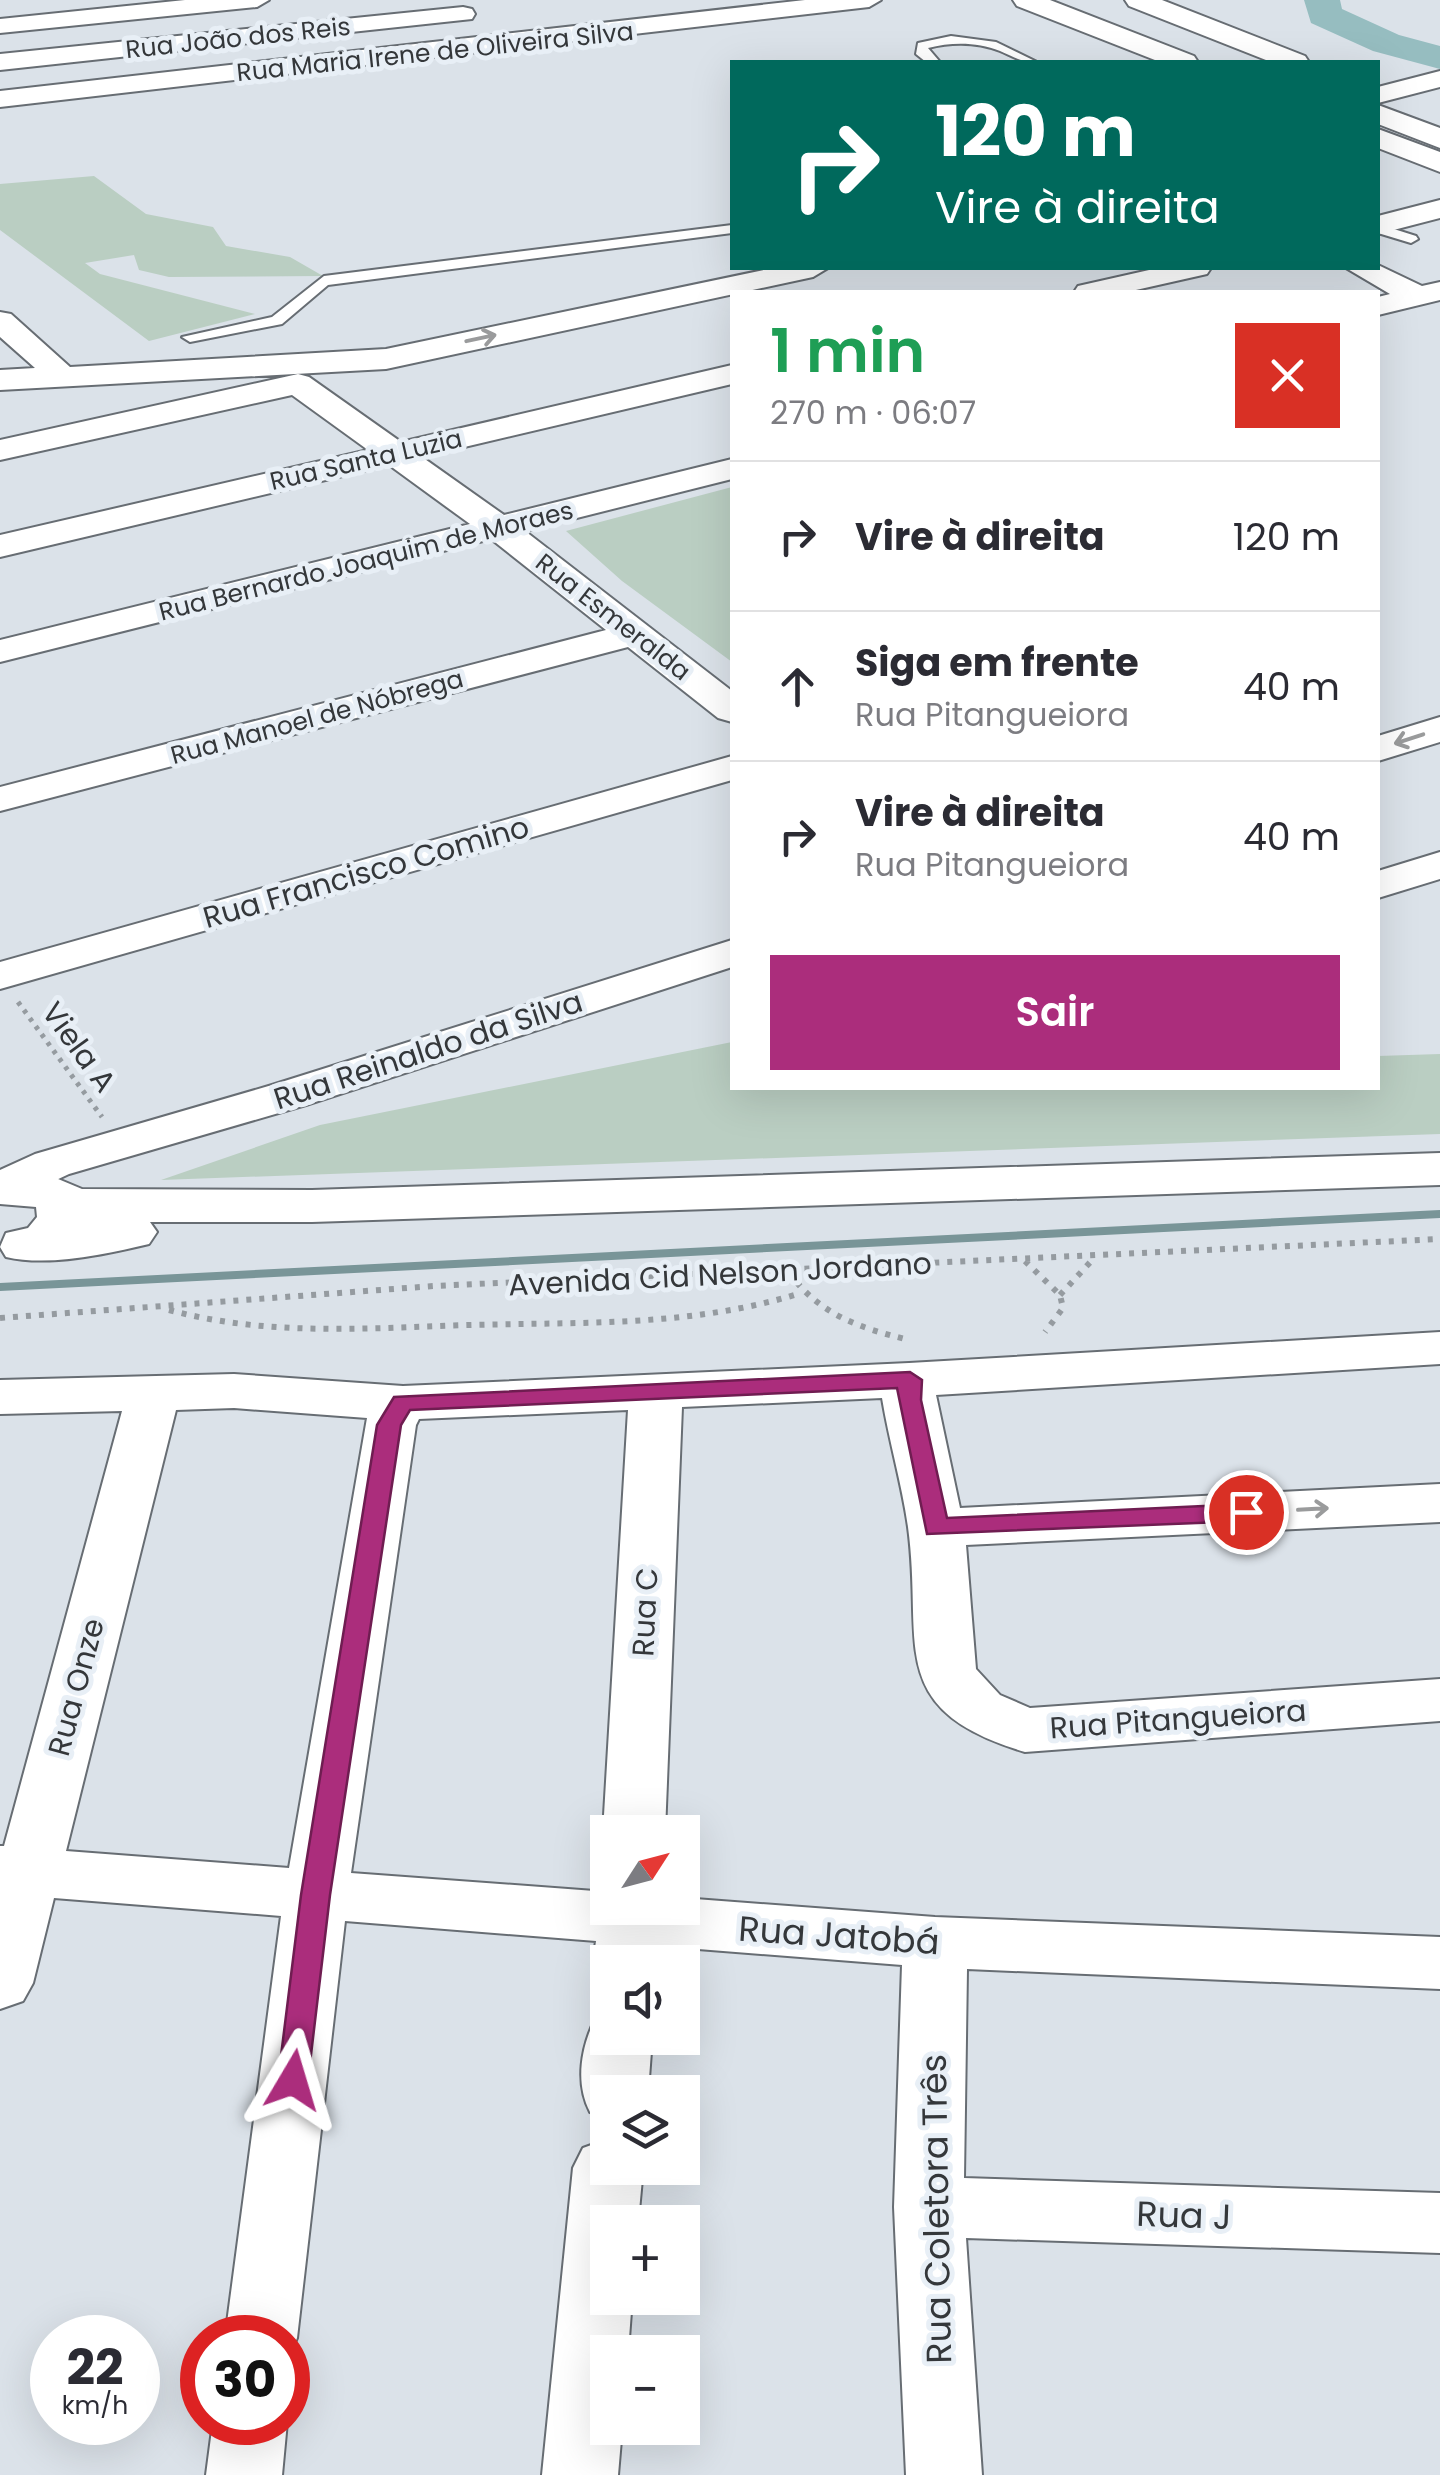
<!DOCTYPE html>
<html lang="pt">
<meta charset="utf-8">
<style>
body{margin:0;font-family:Poppins,sans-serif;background:#f7f7f7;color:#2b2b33;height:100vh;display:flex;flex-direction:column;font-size:38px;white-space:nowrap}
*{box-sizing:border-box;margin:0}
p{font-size:32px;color:#7c7c81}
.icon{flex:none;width:55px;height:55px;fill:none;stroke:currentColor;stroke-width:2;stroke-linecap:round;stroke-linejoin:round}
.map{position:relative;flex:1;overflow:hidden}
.drawer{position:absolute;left:730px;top:290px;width:650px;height:800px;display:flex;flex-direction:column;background:#fff;border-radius:0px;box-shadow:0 10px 40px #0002}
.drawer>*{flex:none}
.banner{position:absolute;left:730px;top:60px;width:650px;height:210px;border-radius:0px;box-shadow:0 10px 40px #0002;background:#00695c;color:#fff;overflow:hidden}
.needle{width:65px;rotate:54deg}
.fabs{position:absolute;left:590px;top:1815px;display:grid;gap:20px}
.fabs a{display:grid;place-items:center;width:110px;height:110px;border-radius:0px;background:#fff;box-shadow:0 10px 40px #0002;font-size:50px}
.speed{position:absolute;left:30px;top:2315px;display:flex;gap:20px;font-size:50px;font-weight:700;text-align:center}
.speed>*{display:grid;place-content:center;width:130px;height:130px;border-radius:50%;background:#fff;box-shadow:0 10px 40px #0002;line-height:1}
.speed small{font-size:25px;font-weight:400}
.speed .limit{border:15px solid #d22;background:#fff;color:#111}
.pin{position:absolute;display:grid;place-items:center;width:85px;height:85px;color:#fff;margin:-42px;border:5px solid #fff;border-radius:50%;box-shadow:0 2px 10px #0007}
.me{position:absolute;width:110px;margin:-55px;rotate:7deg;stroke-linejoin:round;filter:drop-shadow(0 0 8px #0008)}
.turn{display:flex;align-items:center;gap:35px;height:210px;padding:0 40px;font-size:45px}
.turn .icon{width:130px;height:130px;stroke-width:2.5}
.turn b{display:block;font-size:70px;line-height:85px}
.round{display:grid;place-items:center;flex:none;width:105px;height:105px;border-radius:0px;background:#f7f7f7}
.headline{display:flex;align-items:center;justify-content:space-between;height:170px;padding:0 40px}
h1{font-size:60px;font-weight:600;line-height:75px;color:#1e9e55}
.primary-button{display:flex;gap:20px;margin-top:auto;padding:20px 40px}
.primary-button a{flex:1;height:115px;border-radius:0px;background:#ab2d7c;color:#fff;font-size:40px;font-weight:600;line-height:115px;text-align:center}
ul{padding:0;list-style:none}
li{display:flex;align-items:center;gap:30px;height:150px;padding:0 40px;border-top:2px solid #e1e1e2}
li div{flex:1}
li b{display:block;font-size:38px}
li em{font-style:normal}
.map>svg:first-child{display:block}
.green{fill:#bacec2}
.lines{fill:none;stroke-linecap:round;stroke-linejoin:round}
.stream{fill:#799598;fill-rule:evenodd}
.river{fill:#96bdc0;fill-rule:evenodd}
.service-casing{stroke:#676d73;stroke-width:4}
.minor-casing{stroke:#676d73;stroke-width:4}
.tertiary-casing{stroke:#676d73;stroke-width:4}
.motorway-casing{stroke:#676d73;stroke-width:4}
.path-far1{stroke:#959ba0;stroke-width:5;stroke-dasharray:4 6;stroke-linecap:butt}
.path{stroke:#959ba0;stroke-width:6;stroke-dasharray:5 8;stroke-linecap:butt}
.service{fill:#fff;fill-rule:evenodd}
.minor{fill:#fff;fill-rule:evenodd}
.tertiary{fill:#fff;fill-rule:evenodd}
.motorway{fill:#fff;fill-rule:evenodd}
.oneway{stroke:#9a9b9c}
.route{fill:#ab2d7c;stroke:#6f1d51;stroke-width:2.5}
.labels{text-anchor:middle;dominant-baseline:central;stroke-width:10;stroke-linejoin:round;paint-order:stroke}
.far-street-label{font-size:25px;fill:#34373a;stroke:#e8eff6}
.street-label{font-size:30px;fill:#34373a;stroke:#e8eff6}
.near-street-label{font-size:35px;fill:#34373a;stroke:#e8eff6}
</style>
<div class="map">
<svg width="1440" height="2475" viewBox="0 0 1440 2475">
<rect width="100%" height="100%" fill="#dbe2e9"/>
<!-- green -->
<path class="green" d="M94 176 146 214 213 227 226 246 290 257 323 276 169 277 139 270 134 255 85 263 100 274 255 314 149 341 0 230V184Z
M732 487V662L622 581 566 531Z
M732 1042V1088H1378V1056L1440 1054V1134L161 1180 320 1125Z"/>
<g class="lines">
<!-- stream -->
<path class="stream" d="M1440 1210V1218L0 1291V1283Z"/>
<!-- river -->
<path class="river" d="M1304 0H1340L1342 9 1399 35 1440 46V69L1373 51 1311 23Z"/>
<!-- service casing -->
<g class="service-casing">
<path id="service" d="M951 36 996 42 1037 62C1022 63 1014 57 1000 51 977 42 952 42 928 48L940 62H926L916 54 918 43Z
M1378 224 1416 236 1418 239 1411 243 1378 233Z
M732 225V233L328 285 282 324 190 342 182 337 272 317 324 276Z"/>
</g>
<!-- minor casing -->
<g class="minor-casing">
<path id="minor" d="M185 0H269L257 7 0 33V19Z
M805 0H881L869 7 0 107V91Z
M463 7 472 9 475 14 472 19 0 70V54Z
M1440 71V87L1378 103V87Z
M1440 200V218L1378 234V216Z
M1378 265 1422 286 1440 282V300L1378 315V297L1390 294 1346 268Z
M773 268H828L813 277 386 369 0 390V370L35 368 0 337V312L11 314 70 367 386 349Z
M1158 268H1211L1207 274 1127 292H1074L1078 286Z
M732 365V384L422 457 504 515 732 459V479L525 531 732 691V722L718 718 628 647 0 811V787L606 630 491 539 0 662V640L470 524 389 465 0 557V535L368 450 292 395 0 460V440L298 374 309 377 401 442Z
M1440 717V742L1378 761V736Z
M732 756V780L0 989V962Z
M1440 852V879L1378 898V871Z
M732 940V967L306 1105 69 1174 20 1197 0 1201V1170L35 1154 272 1085Z
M1440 1332V1364L936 1395 960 1508 1440 1484V1522L966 1545 976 1669 1000 1695 1030 1708 1440 1679V1721L1025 1752C882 1709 924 1644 908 1527 902 1484 889 1441 882 1398L682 1407 665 1832H608V1841L603 1832 628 1410 419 1419 416 1425 351 1873 608 1892V1908H682V1898L935 1917 1440 1937V1989L967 1969 964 2178 1440 2193V2253L966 2238 982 2475H906L894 2207 902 1965 660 1946 658 1962H608V1981L593 1962 596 1941 345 1921 297 2338 288 2359V2338H225L281 1916 54 1898 33 1983 23 2001 0 2009V1846H4L122 1411 0 1414V1380L234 1374 403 1386 909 1363ZM234 1408 367 1418 289 1868 66 1851 176 1410Z
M608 2015V2038H652L648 2092H608V2117L590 2112C575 2083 581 2048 595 2019Z
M608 2139V2168H643L638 2222H608V2298H632L628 2352H608V2428H622L618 2475H542L573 2168 583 2148Z
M213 2422H287L282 2475H206Z"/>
</g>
<!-- tertiary casing -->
<g class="tertiary-casing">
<path id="tertiary" d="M1013 0H1050L1194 56 1198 62H1160L1017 6Z
M1378 129 1440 152V172L1378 148Z
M1440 1153V1185L312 1222H150L157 1232 149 1244C107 1254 49 1267 6 1257L0 1247 6 1233 28 1228 37 1217 36 1207 0 1204V1172L39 1171 82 1189 312 1190Z"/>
</g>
<!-- motorway casing -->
<g class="motorway-casing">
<path id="motorway" d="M1125 0H1162L1305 56 1309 62H1271L1129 6Z
M1378 105 1440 128V148L1378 124Z"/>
</g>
<!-- path-far1 -->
<path class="path-far1" d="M18 1002 102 1117"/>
<!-- path -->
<path class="path" d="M1025 1261 1060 1295 1063 1308 1045 1332
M789 1272C819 1315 860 1328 909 1340
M1060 1295 1095 1257
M169 1310C270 1337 367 1328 470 1325 583 1322 692 1327 801 1293
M0 1318 434 1286 1440 1239"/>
<!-- service -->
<use href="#service" class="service"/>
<!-- minor -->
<use href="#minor" class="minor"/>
<!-- tertiary -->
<use href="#tertiary" class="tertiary"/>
<!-- motorway -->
<use href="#motorway" class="motorway"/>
</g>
<!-- one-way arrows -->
<defs><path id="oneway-shaft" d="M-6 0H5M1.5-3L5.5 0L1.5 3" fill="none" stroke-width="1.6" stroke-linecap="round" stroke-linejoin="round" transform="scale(2.5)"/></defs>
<g class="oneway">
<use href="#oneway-shaft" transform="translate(481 338) rotate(-12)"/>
<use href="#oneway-shaft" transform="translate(1409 739) rotate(162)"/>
<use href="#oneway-shaft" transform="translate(1313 1509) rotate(-3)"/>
</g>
<!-- route -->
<path class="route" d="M910 1372 922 1380 921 1400 947 1518 1246 1504 1259 1512 1246 1521 927 1534 897 1388 410 1410 401 1425 330 1895 308 2080 304 2088 293 2092 282 2088 278 2080 301 1895 377 1425 394 1397Z"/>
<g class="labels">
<!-- far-street labels -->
<g class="far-street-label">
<text transform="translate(238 38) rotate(-6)">Rua João dos Reis</text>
<text transform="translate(435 52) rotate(-6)">Rua Maria Irene de Oliveira Silva</text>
<text transform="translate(366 460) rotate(-13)">Rua Santa Luzia</text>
<text transform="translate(366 561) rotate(-14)">Rua Bernardo Joaquim de Moraes</text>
<text transform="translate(613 617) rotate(38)">Rua Esmeralda</text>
<text transform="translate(317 717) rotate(-15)">Rua Manoel de Nóbrega</text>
</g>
<!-- street labels -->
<g class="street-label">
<text transform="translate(366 872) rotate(-16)">Rua Francisco Comino</text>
<text transform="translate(79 1047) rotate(54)">Viela A</text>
<text transform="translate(428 1050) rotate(-18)">Rua Reinaldo da Silva</text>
<text transform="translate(720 1274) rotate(-3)">Avenida Cid Nelson Jordano</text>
<text transform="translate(645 1612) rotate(-87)">Rua C</text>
<text transform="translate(76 1687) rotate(-75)">Rua Onze</text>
<text transform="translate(1178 1719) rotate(-4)">Rua Pitangueiora</text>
</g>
<!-- near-street labels -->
<g class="near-street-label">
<text transform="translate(839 1935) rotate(4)">Rua Jatobá</text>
<text transform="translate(936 2209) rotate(-91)">Rua Coletora Três</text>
<text transform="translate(1184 2215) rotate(2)">Rua J</text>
</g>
</g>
</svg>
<div class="fabs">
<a><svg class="needle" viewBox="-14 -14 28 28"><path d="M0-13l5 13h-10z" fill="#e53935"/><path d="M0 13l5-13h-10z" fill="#7c7c81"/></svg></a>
<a><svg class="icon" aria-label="sound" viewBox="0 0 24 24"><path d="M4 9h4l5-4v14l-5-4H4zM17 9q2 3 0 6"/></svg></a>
<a><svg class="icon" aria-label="layers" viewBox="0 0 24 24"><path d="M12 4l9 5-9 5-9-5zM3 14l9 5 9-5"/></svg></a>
<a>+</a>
<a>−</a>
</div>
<div class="speed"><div>22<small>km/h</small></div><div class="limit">30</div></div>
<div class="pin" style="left:1246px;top:1512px;background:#d93025"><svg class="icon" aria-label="arrive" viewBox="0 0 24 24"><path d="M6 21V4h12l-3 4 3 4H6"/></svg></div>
<svg class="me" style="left:293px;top:2080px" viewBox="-20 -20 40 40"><path d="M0-17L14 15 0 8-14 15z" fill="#ab2d7c" stroke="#fff" stroke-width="4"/></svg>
<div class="banner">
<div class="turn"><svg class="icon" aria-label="right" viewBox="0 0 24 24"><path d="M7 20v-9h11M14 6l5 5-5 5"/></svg><div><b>120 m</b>Vire à direita</div></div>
</div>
<section class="drawer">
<div class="headline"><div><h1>1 min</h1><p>270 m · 06:07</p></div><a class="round" style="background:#d93025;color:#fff"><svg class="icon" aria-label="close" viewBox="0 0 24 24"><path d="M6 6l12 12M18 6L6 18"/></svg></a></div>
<ul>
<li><svg class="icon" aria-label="right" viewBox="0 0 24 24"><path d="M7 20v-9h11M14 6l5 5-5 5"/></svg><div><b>Vire à direita</b></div><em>120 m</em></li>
<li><svg class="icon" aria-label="ahead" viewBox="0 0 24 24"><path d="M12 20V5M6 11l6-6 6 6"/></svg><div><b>Siga em frente</b><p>Rua Pitangueiora</p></div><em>40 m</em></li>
<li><svg class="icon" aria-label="right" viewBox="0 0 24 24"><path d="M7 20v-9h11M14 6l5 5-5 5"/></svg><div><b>Vire à direita</b><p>Rua Pitangueiora</p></div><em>40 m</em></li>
</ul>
<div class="primary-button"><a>Sair</a></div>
</section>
</div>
